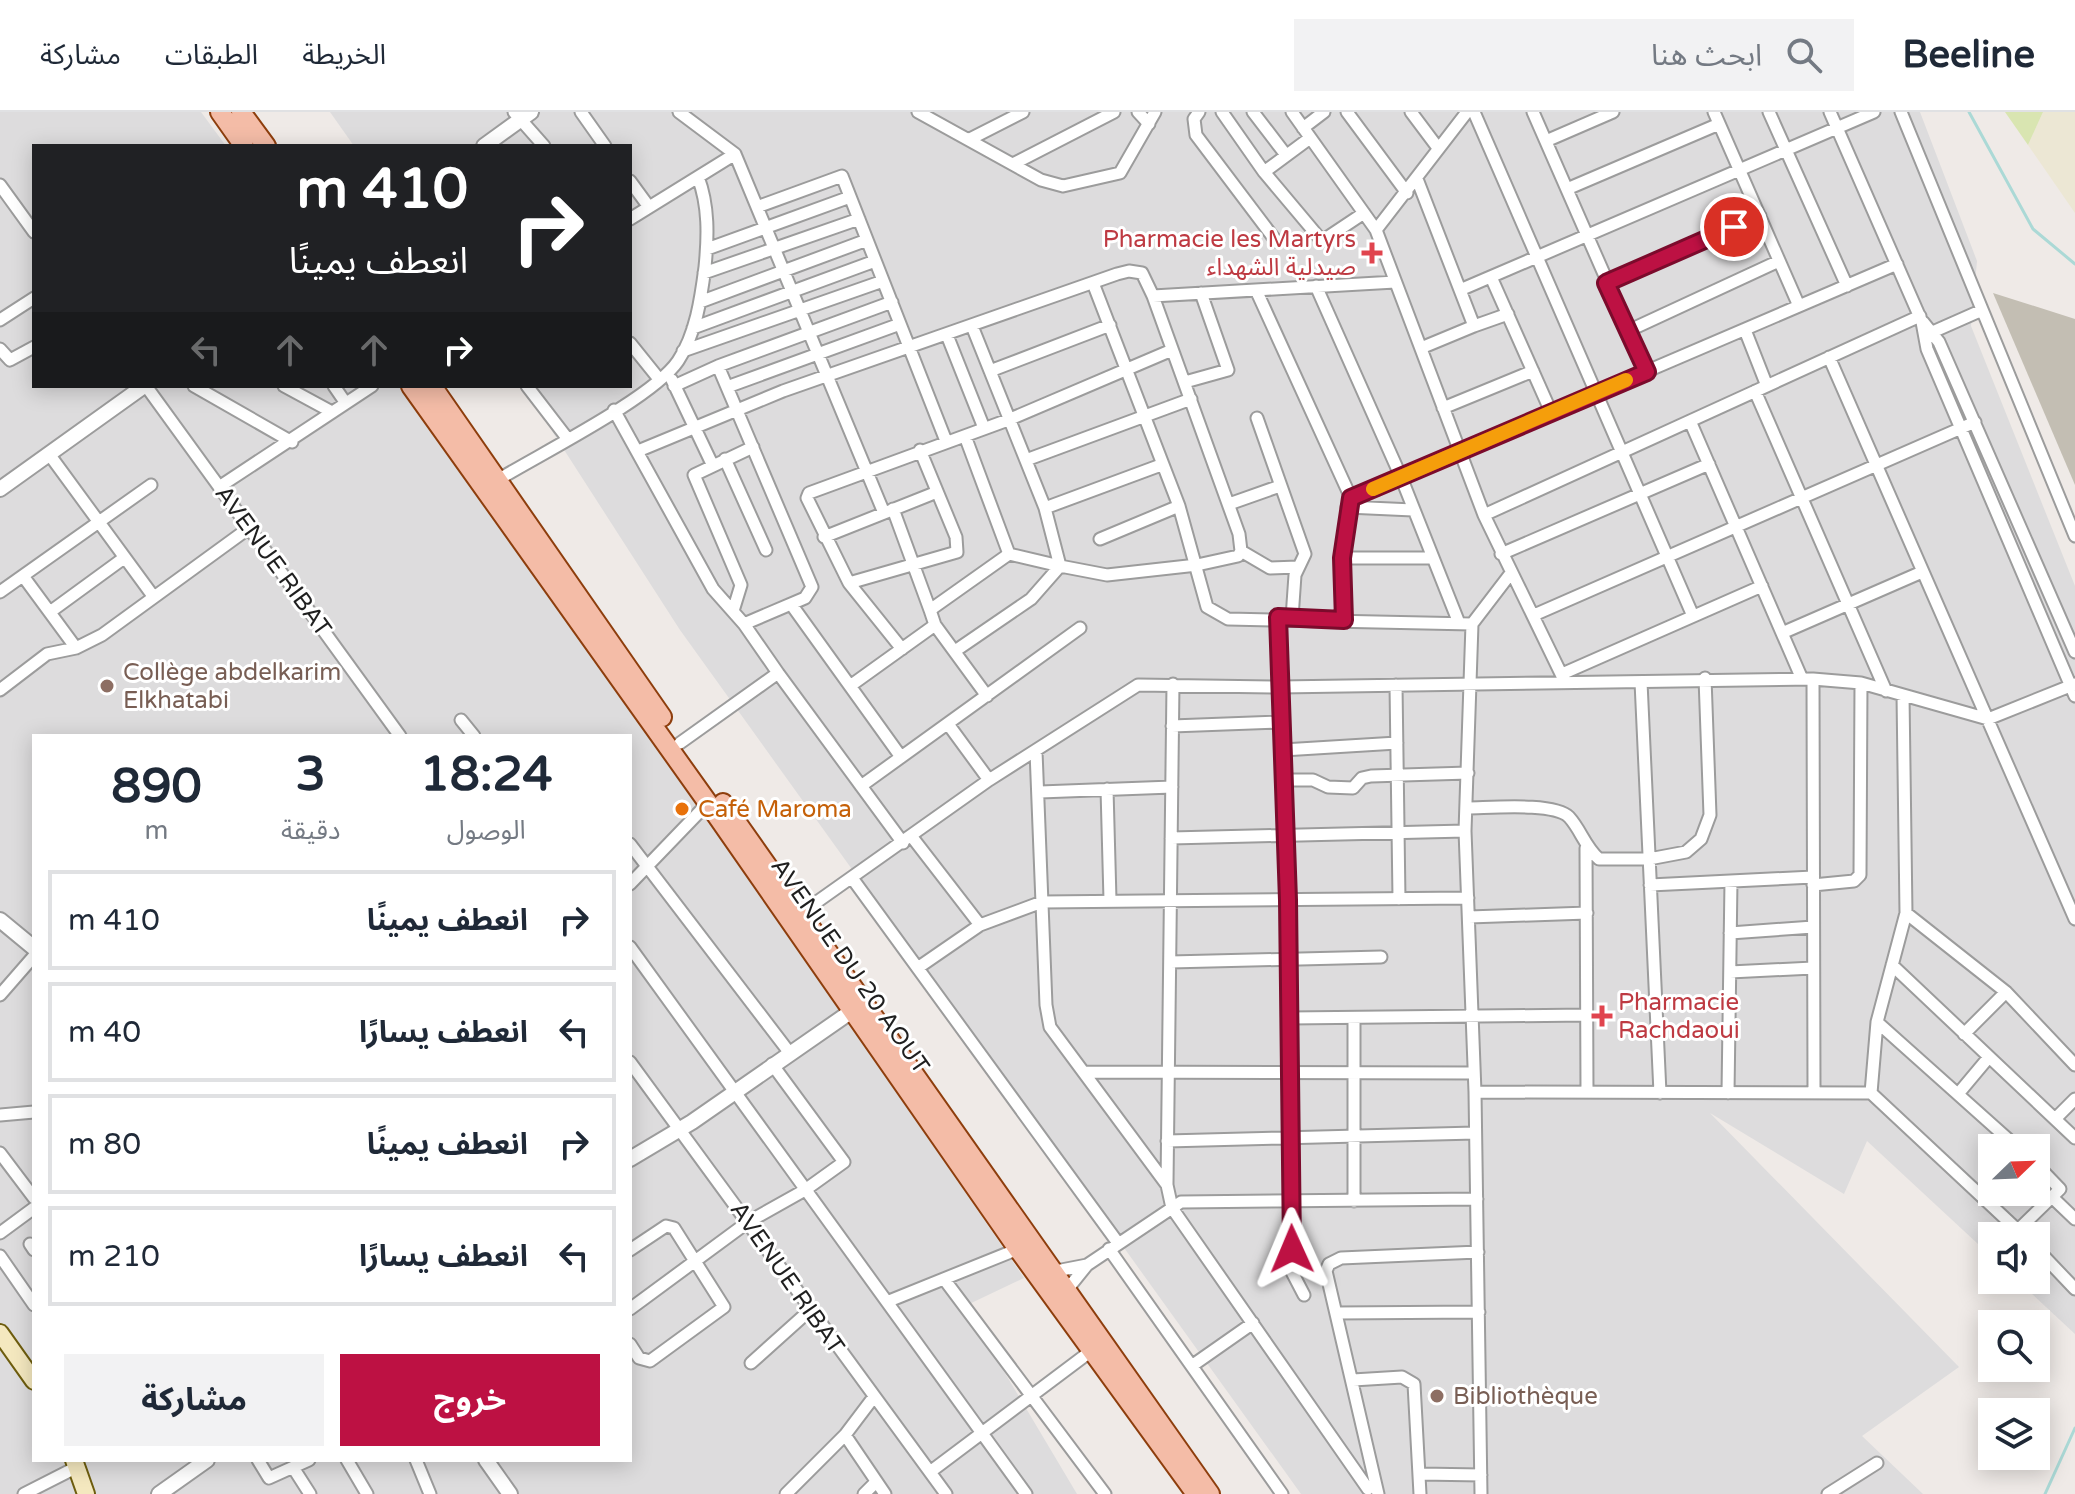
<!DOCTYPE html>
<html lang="ar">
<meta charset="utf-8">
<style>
body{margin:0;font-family:"Varela Round","Noto Sans Arabic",sans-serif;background:#f2f2f3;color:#1f2937;direction:rtl;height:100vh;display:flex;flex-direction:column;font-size:30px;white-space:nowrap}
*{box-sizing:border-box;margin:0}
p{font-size:26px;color:#747a83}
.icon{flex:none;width:44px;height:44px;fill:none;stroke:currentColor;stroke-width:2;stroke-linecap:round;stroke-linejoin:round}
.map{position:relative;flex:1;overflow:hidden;direction:ltr}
.side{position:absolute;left:32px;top:622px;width:600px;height:728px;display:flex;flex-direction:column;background:#fff;border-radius:0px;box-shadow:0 4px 20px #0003;direction:rtl}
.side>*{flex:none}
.guide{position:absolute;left:32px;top:32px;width:600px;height:244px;border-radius:0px;box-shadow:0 4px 20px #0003;direction:rtl;background:#202124;color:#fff;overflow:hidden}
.needle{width:52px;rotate:67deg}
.controls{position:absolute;left:1978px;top:1022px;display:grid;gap:16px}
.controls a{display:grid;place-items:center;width:72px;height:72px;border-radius:0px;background:#fff;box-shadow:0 4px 20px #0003;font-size:40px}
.pin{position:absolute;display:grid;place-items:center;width:68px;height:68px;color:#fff;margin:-34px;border:4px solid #fff;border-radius:50%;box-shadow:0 2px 8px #0007}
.me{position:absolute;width:88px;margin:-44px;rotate:359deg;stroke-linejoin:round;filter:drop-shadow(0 0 6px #0008)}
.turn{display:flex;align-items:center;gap:28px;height:168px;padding:0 32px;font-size:36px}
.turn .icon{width:104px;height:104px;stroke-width:2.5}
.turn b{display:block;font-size:56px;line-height:68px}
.lanes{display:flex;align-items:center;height:76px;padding:0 32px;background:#0003;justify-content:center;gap:40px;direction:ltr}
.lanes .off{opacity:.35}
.eta{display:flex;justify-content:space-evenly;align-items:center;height:136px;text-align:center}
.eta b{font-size:48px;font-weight:700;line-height:56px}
.button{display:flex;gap:16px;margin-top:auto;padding:16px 32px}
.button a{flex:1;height:92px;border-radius:0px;background:#bd1143;color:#fff;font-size:32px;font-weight:700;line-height:92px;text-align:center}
.button a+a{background:#f2f2f3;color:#1f2937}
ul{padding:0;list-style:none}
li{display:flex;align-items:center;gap:24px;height:100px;margin:0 16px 12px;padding:0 16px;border:4px solid #e0e1e3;border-radius:0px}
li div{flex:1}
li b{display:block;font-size:30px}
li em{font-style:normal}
header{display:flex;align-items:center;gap:48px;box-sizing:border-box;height:112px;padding:0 40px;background:#fff;border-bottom:2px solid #e0e1e3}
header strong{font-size:38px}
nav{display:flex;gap:44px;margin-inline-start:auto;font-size:28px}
.search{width:560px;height:72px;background:#f2f2f3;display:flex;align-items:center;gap:20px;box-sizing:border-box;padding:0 28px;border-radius:0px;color:#747a83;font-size:30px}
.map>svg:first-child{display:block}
.residential{fill:#dddcdd;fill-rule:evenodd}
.construction{fill:#c3beb3}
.farmland{fill:#ece7d4}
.grass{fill:#d9e5b1}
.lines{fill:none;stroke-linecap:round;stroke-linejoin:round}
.stream{stroke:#abd9d6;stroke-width:3}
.minor-casing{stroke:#9c9c9c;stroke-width:15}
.tertiary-casing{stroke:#9c9c9c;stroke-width:18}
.secondary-casing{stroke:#6e5d0e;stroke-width:20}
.primary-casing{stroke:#8e3e0d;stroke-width:22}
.minor{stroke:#fff;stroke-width:11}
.tertiary{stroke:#fff;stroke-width:14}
.secondary{stroke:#f4e8bf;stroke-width:16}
.primary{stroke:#f4bca7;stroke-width:18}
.route-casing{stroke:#7b0b2c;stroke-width:20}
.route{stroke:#bd1143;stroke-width:14}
.slow{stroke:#f59e0b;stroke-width:14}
.health-dot{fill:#e0444e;stroke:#fff;stroke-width:3}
.education-dot{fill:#8d6e63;stroke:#fff;stroke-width:3}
.food-dot{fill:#e8710a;stroke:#fff;stroke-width:3}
.labels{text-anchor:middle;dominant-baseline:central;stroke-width:6;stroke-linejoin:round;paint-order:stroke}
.health-label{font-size:24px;fill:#be3a42;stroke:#fff;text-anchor:end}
.street-label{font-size:24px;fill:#1f1f1f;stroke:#fff}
.education-label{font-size:24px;fill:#785e54;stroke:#fff;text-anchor:start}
.food-label{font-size:24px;fill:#c56008;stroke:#fff;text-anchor:start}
</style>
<header>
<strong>Beeline</strong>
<div class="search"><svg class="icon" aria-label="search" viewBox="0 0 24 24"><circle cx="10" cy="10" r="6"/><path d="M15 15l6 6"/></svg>ابحث هنا</div>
<nav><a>الخريطة</a><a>الطبقات</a><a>مشاركة</a></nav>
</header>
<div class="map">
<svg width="2075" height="1382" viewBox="0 0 2075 1382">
<rect width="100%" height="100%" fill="#efeae7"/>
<!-- residential -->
<path class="residential" d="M0 0H201L226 34H34V274H405L483 379 1024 1166 965 1194 1077 1382H0ZM34 624H630V1348H34Z
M330 0H1920L1977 149 1971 214 2075 474V1222L2017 1168H2036V1124H1992V1145L1867 1029 1844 1082 1710 1001 1959 1255 1862 1324 1923 1382H1301L680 518 523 274H630V34H354ZM1992 1036H2036V1080H1992Z"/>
<!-- construction -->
<path class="construction" d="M1993 181 2075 207V373Z"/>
<!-- farmland -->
<path class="farmland" d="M2043 0H2075V101L2028 33Z"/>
<!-- grass -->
<path class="grass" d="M2005 0H2043L2028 33Z"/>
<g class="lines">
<!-- stream -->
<path class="stream" d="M1969 0 2033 117 2075 152
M2045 1382 2075 1316"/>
<!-- minor casing -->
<g class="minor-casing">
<path id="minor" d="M514 0 544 34
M581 0 605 34
M679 0 735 42 884 401
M918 0 1041 68 1063 74 1120 61 1155 0
M1138 0 1149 12
M1199 0 1194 7 1196 23 1276 129
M1222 0 1264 60 1322 129 1364 101
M1253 0 1286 43
M1292 0 1376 118
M1347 0 1407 81
M1411 0 1438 36
M1467 0 1376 118 1484 403 1565 570
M1474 0 1693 504
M1533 0 1647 260
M1714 0 1799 194
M1769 0 1847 174
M1830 0 1922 210 1927 237 2075 584
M1901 0 2075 424
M1303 16 1324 0
M970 27 1023 0
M1546 29 1613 0
M1013 52 1114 0
M1264 60 1310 26
M1417 67 1474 214 1421 236
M630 69 649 95
M0 73 34 120
M1567 77 1719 12
M757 95 842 64 946 329
M630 107 735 42
M707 137 850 85
M704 161 859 107
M1491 165 1551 300
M1093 171 1179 394 1207 495 1228 507 1472 512
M1606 171 1760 104
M1316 174 1401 365 1459 511
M1256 178 1351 386 1342 446 1344 508
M1460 178 1874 0
M1153 184 1395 170
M700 190 867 128
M0 208 34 186
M1923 210 1939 230 2075 540
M1474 214 1508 202
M693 216 875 149
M1630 218 1779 149
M1745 218 1767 274
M1928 222 1980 199
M947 223 984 316
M630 231 659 267
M0 237 10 248 34 235
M683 239 883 169
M1829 245 2075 807
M718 254 812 475 805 486 744 512
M990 259 1110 213
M672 268 712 352
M1185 270 1228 258 1201 181
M146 274 400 624
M194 274 292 330
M284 274 332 300
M334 274 345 290
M527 274 567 326
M674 274 718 254 892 190
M727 275 900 212
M1755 279 1886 579
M1443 296 1533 259
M614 298 713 477 744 512 778 561 680 631
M1257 306 1305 442 1295 463 1292 506
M1690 309 1802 567
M965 324 1009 442
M638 339 783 279 1117 162 1129 159 1142 161 1153 184 1239 422 1241 439 1238 444 1197 453 1107 463 1060 454 1045 396 972 214
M49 342 153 484
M725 347 766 438
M1026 348 1191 287
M496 369C538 343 653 286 678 249 696 222 701 186 705 155 708 125 709 94 698 65
M219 375 372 274
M1351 386 1897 152
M1229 392 1280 374
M1347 395 1413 398
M1045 396 1161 353
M893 397 930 498
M1484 403 1920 204
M824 425 937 380
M1100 427 1179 394
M1241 439 1270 456 1298 455
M1501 442 1709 352
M1342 446H1431
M23 464 76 536
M849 471 807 386 809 381 1008 308 1172 238
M0 480 151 373
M791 492 901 645
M733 499 741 473 694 363 753 335
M50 500 124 446
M1534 503 1975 310
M1278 505 1288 788 1292 1160 1304 1183
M1782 521 1922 460
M902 537 849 471 957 440 956 425 920 338
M955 539 1031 487 1060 454 1009 442
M778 561 903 731
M1562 562 1762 474
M1813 567 1814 981
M1641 570 1660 981
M1396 573 1399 787
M850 574 935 513
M0 578 47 542 76 536 102 523 249 416
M987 584 935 513 930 498 1009 442
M461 608 474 624
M948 612 989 668
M1172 614 1282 610
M1283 638 1397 631
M1036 639 1046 893 1050 915 1167 1073 1172 1096 1368 1377
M1284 668H1313L1328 675 1353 676 1362 666 1371 664 1468 661
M861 674 1080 516
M1107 677 1110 788
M1040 680 1172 675
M1467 696C1489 696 1554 690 1569 705 1581 718 1585 735 1599 747H1649L1686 740 1701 727 1710 703 1705 566
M912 725 980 813
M1171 726 1465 719
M630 732 789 940
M1586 736 1587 980
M852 766 1118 1131
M630 772 708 691
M1650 773 1813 765
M1813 773 1854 769 1860 763 1861 571
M1906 801 2006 880 2075 953
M797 804 989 668 1138 573 1280 575 1813 567 1861 571 1988 607 2075 572
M1469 805 1587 801
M1730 821 1813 815
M630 835 1026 1382
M1170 850 1381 845
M1892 853 2075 1026
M919 855 980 813 1042 790 1468 786
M1730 860 1813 856
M0 883 34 844
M1289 906 1587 903
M1354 906V1089
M1877 910 2018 1036
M1964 922 2006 880
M630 950 946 1382
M1085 960 1474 961
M1475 980 1871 981 2024 1124
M1728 981 1731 769
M1871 981 1877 910 1906 801 1903 583
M1958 982 1989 945
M0 1003 34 1000
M2055 1007 2075 987
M1167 1029 1475 1021
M0 1041 34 1086
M1167 1072 1173 572
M2053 1086 2075 1107
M2018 1118 2060 1077 2036 1052
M0 1121 34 1096
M30 1132 34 1138
M2036 1136 2075 1177
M1109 1137 1282 1382
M630 1138 666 1114 674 1116 724 1195 650 1249 639 1246 630 1232
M0 1144 34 1193
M1051 1160 1087 1153
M944 1167 1105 1382
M1066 1179 1087 1153 1181 1090 1477 1087
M889 1189 1018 1137
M630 1197 748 1110 805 1078 844 1050 772 952
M1336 1201 1479 1200
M751 1251 809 1199
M1193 1253 1253 1211
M1353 1268 1402 1265 1414 1272 1420 1382
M845 1323 885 1382
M258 1348 269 1366 309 1348
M347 1348 367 1382
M416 1348 430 1382
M294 1357 310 1382
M930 1360 1091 1239
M1421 1362 1481 1363
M24 1382 77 1355
M786 1382 845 1323 873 1286
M864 1382 875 1371
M1378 1382 1326 1159 1329 1152 1341 1146 1478 1140
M1481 1382 1475 980 1465 719 1472 512 1511 461
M1828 1382 1877 1351"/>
</g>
<!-- tertiary casing -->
<g class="tertiary-casing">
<path id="tertiary" d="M484 34 531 0
M0 377 144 274
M0 808 34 836
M630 1047 692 1010 859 894
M486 1348 510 1382
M159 1382 207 1348"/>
</g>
<!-- secondary casing -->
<g class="secondary-casing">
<path id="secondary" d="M0 1221 34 1269
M74 1348 86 1382"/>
</g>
<!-- primary casing -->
<g class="primary-casing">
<path id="primary" d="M220 0 244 34
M241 0 266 34
M411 274 708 691 1018 1137 1196 1382
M432 274 662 605
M723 691 1210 1382"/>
</g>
<!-- minor -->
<use href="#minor" class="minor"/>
<!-- tertiary -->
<use href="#tertiary" class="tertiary"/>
<!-- secondary -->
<use href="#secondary" class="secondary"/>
<!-- primary -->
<use href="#primary" class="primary"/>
</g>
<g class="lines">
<!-- route casing -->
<g class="route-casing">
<path id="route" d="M1292 1137 1288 788 1278 505 1344 508 1342 446 1351 386 1647 260 1606 171 1734 115"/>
</g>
<!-- route -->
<use href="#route" class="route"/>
<!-- slow -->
<path class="slow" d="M1373 377 1626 268"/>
</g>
<!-- markers -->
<g class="health-dot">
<path d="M1368 129h8v8h8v8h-8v8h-8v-8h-8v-8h8z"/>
<path d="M1598 892h8v8h8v8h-8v8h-8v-8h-8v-8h8z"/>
</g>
<g class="education-dot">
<circle cx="107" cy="574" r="8"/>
<circle cx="1437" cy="1284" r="8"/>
</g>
<circle class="food-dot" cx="682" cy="697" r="8"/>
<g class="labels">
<!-- health labels -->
<g class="health-label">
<text x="1356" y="127">Pharmacie les Martyrs<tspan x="1356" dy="28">صيدلية الشهداء</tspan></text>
<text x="1618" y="890" text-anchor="start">Pharmacie<tspan x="1618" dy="28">Rachdaoui</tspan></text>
</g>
<!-- street labels -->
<g class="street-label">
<text transform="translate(273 449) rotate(54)">AVENUE RIBAT</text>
<text transform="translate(850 854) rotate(55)">AVENUE DU 20 AOUT</text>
<text transform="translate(787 1166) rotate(55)">AVENUE RIBAT</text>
</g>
<!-- education labels -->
<g class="education-label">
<text x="123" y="560">Collège abdelkarim<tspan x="123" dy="28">Elkhatabi</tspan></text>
<text x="1453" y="1284">Bibliothèque</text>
</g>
<!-- food labels -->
<g class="food-label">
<text x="698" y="697">Café Maroma</text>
</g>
</g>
</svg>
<div class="controls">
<a><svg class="needle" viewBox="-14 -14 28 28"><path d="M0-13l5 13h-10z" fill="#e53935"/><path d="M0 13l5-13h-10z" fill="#747a83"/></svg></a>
<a><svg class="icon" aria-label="sound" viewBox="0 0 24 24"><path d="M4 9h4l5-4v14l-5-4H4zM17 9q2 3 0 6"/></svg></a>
<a><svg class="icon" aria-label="search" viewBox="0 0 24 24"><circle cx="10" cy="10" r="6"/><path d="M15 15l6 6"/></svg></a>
<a><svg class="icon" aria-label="layers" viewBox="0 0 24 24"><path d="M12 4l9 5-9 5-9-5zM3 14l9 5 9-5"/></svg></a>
</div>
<div class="pin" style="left:1734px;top:115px;background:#d93025"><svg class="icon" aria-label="arrive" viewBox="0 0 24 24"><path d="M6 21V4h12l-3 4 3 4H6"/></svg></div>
<svg class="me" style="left:1292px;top:1137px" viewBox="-20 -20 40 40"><path d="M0-17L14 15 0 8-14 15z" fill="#bd1143" stroke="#fff" stroke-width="4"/></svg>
<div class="guide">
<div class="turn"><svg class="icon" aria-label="right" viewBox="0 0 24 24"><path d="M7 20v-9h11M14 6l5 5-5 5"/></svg><div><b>410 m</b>انعطف يمينًا</div></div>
<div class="lanes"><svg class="icon off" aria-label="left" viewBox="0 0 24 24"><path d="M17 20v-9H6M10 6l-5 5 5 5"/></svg><svg class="icon off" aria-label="ahead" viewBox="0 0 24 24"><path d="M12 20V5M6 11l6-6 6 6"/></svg><svg class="icon off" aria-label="ahead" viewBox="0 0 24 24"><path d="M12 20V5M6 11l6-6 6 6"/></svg><svg class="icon" aria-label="right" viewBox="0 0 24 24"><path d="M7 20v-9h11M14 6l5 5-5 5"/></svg></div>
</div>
<section class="side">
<div class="eta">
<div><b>18:24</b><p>الوصول</p></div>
<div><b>3</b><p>دقيقة</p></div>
<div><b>890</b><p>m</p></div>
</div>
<ul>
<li><svg class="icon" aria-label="right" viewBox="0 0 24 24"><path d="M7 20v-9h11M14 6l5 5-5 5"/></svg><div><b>انعطف يمينًا</b></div><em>410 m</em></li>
<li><svg class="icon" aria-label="left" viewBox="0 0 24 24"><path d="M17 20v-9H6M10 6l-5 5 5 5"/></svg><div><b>انعطف يسارًا</b></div><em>40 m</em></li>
<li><svg class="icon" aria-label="right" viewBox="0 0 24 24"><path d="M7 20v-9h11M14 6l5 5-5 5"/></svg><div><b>انعطف يمينًا</b></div><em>80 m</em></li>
<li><svg class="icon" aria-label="left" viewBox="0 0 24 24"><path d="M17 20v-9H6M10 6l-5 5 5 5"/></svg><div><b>انعطف يسارًا</b></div><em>210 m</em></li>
</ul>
<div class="button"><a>خروج</a><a>مشاركة</a></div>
</section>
</div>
